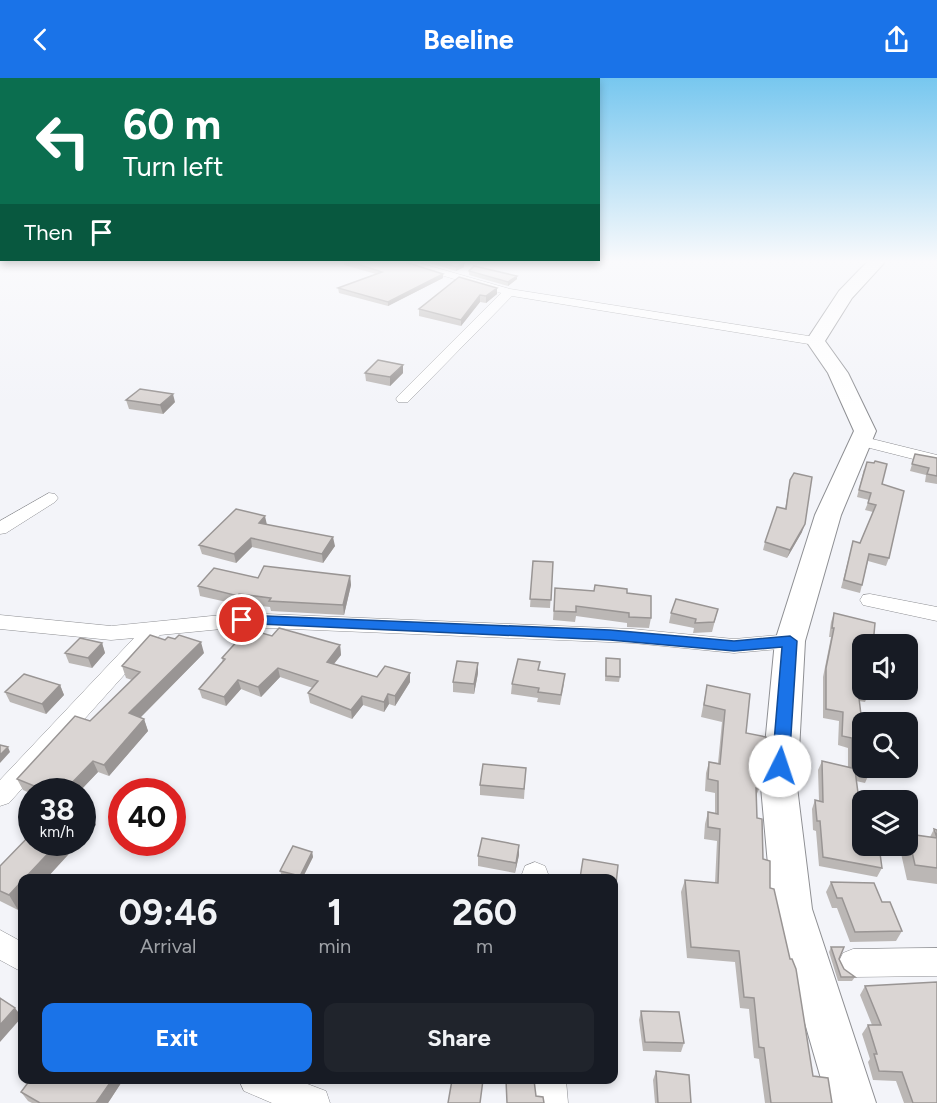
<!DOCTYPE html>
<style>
body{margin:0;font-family:Figtree,sans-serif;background:#20242c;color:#f1f3f6;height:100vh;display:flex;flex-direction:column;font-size:22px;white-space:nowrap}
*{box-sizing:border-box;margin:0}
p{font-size:20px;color:#9ea1a6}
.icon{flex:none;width:33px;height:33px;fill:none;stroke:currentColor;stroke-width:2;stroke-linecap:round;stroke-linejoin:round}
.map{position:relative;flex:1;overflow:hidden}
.drawer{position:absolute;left:18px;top:796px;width:600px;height:210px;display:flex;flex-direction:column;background:#171b24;border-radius:12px;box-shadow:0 3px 9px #0003}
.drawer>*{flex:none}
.hud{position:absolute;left:0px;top:0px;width:600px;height:183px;box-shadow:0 3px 9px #0003;background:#0b6e4f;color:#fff;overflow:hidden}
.tools{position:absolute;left:852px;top:556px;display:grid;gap:12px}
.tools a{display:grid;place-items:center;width:66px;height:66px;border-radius:12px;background:#171b24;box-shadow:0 3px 9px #0003;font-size:30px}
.speed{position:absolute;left:18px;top:700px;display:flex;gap:12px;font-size:30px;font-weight:700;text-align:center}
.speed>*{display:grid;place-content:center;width:78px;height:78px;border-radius:50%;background:#171b24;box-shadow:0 3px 9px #0003;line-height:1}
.speed small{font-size:15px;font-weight:400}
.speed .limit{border:9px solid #d22;background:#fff;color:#111}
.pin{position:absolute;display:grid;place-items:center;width:51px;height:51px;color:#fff;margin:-26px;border:3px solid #fff;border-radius:50%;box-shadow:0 2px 6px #0007}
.me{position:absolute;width:66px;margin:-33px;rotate:4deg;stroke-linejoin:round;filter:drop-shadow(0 0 4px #0008)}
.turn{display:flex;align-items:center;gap:21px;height:126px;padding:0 24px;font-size:27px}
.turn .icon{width:78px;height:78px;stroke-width:2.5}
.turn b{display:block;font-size:42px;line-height:51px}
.then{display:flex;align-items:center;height:57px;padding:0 24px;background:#0003;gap:12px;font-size:22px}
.eta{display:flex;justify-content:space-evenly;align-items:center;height:102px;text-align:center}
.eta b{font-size:36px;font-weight:700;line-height:42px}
.primary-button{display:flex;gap:12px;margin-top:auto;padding:12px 24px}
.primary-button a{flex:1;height:69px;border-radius:12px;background:#1a73e8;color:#fff;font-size:24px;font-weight:700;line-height:69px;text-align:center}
.primary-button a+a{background:#20242c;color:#f1f3f6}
header{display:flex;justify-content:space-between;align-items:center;height:78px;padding:0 24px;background:#1a73e8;color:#fff;font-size:27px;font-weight:700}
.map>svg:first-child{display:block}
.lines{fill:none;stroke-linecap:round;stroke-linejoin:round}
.street-casing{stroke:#8e8f93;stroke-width:1}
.secondary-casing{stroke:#8e8f93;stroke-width:2}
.street{fill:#fff;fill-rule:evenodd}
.secondary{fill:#fff;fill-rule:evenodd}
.wall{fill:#bbb7b5}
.shaded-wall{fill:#999594}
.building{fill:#dad5d3;stroke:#999594;stroke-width:1.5}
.route{fill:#1a73e8;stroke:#114b97;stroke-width:1.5}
</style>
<header><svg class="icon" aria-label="back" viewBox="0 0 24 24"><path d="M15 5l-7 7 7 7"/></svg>Beeline<svg class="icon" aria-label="share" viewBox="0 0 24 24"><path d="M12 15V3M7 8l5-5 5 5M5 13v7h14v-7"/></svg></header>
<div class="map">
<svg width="937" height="1025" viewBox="0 0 937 1025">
<rect width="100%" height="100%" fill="#f3f4f9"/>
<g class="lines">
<!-- street casing -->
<g class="street-casing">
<path id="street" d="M397 184H416L510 211 815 259 821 263 815 267 512 218 408 324H398L396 321 398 318 501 215Z
M860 358 937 377V387L854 366 852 363Z
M49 415 55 416 58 420 55 424 6 455 0 456V443Z
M870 516 937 529V543L863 527 860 522 863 517Z
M242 535 633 551 734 561 790 556 797 558 800 563 797 568 790 570 734 575 633 565 242 549 160 557 9 725 0 728V702L134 560 111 562 0 551V537L111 548Z
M535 784 545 788 550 801H522V796L525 788Z
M0 852 22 864V894L0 882Z
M937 870V898L853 899 843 895 838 885 843 875 853 871Z
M239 1002H297L326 1013 330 1025H272L244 1013Z
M534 1002H566L568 1025H536Z"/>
</g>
<!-- secondary casing -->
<g class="secondary-casing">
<path id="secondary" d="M867 184H885L852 220 825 263 848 295 876 353 841 437 805 563 797 709 812 831 876 1025H828L772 831 761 709 775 563 815 437 854 353 828 295 806 263 839 213Z"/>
</g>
<!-- street -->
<use href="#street" class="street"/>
<!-- secondary -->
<use href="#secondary" class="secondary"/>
</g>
<!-- wall -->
<path class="wall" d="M344 184H405L443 196V200L388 228 339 215 338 210 376 196 344 187Z
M426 184H461L464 185V189L456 193Z
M469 193 517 201 508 208 469 197Z
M459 199 497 216 486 225 480 224 461 248 419 238V231Z
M365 295H403L390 308 366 303Z
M126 322 175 324 163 336 129 331Z
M915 376 937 380V406L925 404 926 397 910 393Z
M864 391 882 406 889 480 886 488 868 483 860 515 841 510 853 463 860 465 873 434 865 432 869 422 857 419Z
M790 402 802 454 787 480 763 472 765 464 785 431Z
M267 447 335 468 323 485 252 469 236 485 202 476 199 467Z
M533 483 553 484 550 530 530 529Z
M350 498 351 507 344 537 271 533 270 529 241 526 240 527 200 518 198 508 258 500Z
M555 510 627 515 651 540 649 550 627 549V545L576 538 575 544 553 542Z
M718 531 712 554 693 555 694 550 669 545 671 535Z
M834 535 862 567 869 615 865 624 859 623 869 696 865 705 856 703 862 768 882 790 877 799 819 788 816 753 813 752 812 731 815 722 819 723 818 692 822 683 848 689V670L838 667 839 643 823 640V599L831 559H829L831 544Z
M272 558 340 567 341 577 334 586 377 599 410 595V604L395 628 389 626 384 634 363 627 352 641 310 625 308 615 313 610 280 599 261 619 241 611 226 628 202 620 199 611 223 585 222 580Z
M102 565 105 575 92 590 69 585 65 575Z
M204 575 140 640 144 641 148 653 109 698 98 694 79 714H32V716L23 712 17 701 90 643 132 602 126 600 122 588Z
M606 580 620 599 619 604 605 603Z
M539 592 564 606 560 627 537 624 538 620 511 616 512 606Z
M478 595 474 616 453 614V604Z
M60 607 64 617 46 636 10 624 5 614Z
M707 607 764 678 761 690 758 689 759 711 756 718 757 740 763 781 813 998 832 1025H765L759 981 754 980 749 931 740 930 735 884 687 880 681 814 685 802 715 805 717 763 704 761 705 746 708 734 715 735V715L705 713 706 695 709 684 718 685 722 644 701 639Z
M526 690 524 721 480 717V707Z
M934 751 937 752V806L907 802 900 771 901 768H908V756L930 759Z
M519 767V777L515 795 478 788V778Z
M312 774 313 779 302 801H292L282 798 280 793Z
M583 781 618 787 614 816V801H580Z
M0 788 18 832 0 823Z
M831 804 882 824 902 853 896 863 850 864 837 830H832L826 814Z
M831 869 844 891 855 899 852 903H838L829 874Z
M865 908 937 1025H904L896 1003 873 1002 868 984 870 981 862 956 868 947H872L860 917Z
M641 933 684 965 681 974 643 973 639 942Z
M656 993 691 1025H655L653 1002Z
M123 1002 108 1025H32L28 1023 21 1014Z"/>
<!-- shaded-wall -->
<path class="shaded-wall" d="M464 185V189L456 193V189Z
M443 196V200L388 228V224Z
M517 198V201L508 208V204Z
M497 210V216L486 225V218Z
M480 217V224L461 248V242Z
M403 287V295L390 308V299Z
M173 316 175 324 163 336 160 327Z
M265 438 267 447 259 445Z
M805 446 802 454 787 480 790 472Z
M333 459 335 468 323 485 322 476Z
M251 460 252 469 236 485 234 476Z
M350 498 351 507 344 537 343 527Z
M239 516 241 526 240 527 238 518Z
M201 564 204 575 133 647 129 635Z
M102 565 105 575 92 590 88 580Z
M340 567 341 577 328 593 327 584Z
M478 585V595L474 616V606Z
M278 590 280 599 261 619 258 609Z
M410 595V604L395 628V618Z
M238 602 241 611 226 628 224 619Z
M60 607 64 617 46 636 42 626Z
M388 616 389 626 384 634V624Z
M362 618 363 627 352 641 351 632Z
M144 641 148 653 109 698 104 687Z
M8 669 10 674 0 685V677Z
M93 683 98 694 79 714H63Z
M89 732 96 747 82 761V738Z
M58 765H79L46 801H24Z
M519 767V777L515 795 516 785Z
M312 774 313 779 302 801H301L300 798Z
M22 803V827L18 832 9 817Z
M15 930 22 939 0 964V947Z
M112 1002H123L108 1025H96Z"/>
<!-- building -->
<path class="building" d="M351 184H405L443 196 388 224 338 210 382 194Z
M440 184H460L464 185 456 189Z
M474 188 517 198 508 204 469 193Z
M459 199 497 210 486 218 480 217 461 242 419 231Z
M378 282 403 287 390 299 365 295Z
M140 311 173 316 160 327 126 322Z
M915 376 937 380V398L927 396 929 390 912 386Z
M875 383 887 386 882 406 904 413 889 480 869 476 862 507 844 502 853 463 860 465 876 427 868 425 871 415 859 412 867 384 874 385Z
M794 395 812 399 805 446 790 472 765 464 777 429 786 431 790 402Z
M236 431 265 438 259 445 333 459 322 476 251 460 234 476 199 467Z
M533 483 553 484 551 522 530 521Z
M264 488 350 498 343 527 269 523 271 520 239 516 238 518 198 508 214 490 258 500Z
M595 507 627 511V515L651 518V540L629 539V535L576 528V534L554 533 555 510 594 513Z
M676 521 718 531 714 544 695 545 696 541 671 535Z
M834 535 875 545 873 567H862V612H869V615L858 612 862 645V690H868L869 696 855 692 860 730 862 731V768H879L882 790 823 779 820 743H817L815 722 823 724 822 683 852 690V660L842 658 843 634 826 631V590L834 550H832Z
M279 550 340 567 327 584 377 599 385 588 410 595 395 618 388 616 384 624 362 618 351 632 308 615 318 603 278 590 258 609 238 602 224 619 199 611 225 581 222 580 248 551 272 558Z
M150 557 165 562 168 559 175 561 179 557 201 564 129 635 144 641 104 687 93 683 63 714H49L17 701 75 638 90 643 140 594 122 588Z
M80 560 102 565 88 580 65 575Z
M606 580 620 581V599L606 598Z
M518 581 540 584 538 592 565 596 561 617 538 614 539 610 512 606Z
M457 583 478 585 474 606 453 604Z
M24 596 60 607 42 626 5 614Z
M707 607 750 616 746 655 766 659 764 678 758 677 759 711 756 710 757 740 762 741 763 781 770 783V810L774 811 790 881H792L796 891 813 998 828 1000 832 1025H771L764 970 759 969 754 920 744 919 739 873 691 869 685 802 718 805 720 751 708 749V734L718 736V703L708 701 709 684 720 686 725 632 704 627Z
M0 667 8 669 0 677Z
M483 686 526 690 524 711 480 707Z
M82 729 89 732 82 738Z
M934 751 937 752V790L915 787 908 756 937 760Z
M32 755V765H58L24 801H22V803L9 817 0 813V788Z
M482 760 519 767 516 785 478 778Z
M293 768 312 774 300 798 280 793Z
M583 781 618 787 616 806H614V801L580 800Z
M831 804 874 805 882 824H890L902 853 855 854 842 820H837Z
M831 869H844L839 881 844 891 855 899H841Z
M937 904V1025H913L902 994 879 993 874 976H877L868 947H881L865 908Z
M0 920 15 930 0 947Z
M641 933 679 934 684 965 645 964Z
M656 993 689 997 691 1025H658Z
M30 1002H112L96 1025H40L21 1014Z
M452 1002H483L480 1025H448Z
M506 1002H534L536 1018 543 1019 544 1025H507Z"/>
<!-- sky -->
<linearGradient id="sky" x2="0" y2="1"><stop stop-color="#77c7ef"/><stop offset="0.56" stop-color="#fafafc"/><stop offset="1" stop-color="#fafafc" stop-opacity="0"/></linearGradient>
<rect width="937" height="328" fill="url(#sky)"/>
<!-- route -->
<path class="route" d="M242 537 610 552 734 563 790 558 797 563 789 688 786 693 780 695 774 693 772 688 782 569 734 573 610 562 237 545 235 542Z"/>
</svg>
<div class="tools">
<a><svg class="icon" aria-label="sound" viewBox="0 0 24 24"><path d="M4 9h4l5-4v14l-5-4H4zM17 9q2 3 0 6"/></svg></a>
<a><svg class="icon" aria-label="search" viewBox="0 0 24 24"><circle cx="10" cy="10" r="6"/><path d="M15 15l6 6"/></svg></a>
<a><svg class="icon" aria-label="layers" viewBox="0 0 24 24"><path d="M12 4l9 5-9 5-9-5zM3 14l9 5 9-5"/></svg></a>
</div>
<div class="speed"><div>38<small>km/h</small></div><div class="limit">40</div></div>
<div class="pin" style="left:242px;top:542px;background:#d93025"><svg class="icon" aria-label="arrive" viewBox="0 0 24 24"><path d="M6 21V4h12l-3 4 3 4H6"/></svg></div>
<svg class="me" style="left:780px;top:688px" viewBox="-20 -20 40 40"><circle r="19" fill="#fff"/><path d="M0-13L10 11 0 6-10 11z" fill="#1a73e8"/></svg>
<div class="hud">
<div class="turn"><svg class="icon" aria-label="left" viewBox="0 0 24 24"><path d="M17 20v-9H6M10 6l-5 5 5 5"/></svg><div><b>60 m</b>Turn left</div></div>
<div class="then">Then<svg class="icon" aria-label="arrive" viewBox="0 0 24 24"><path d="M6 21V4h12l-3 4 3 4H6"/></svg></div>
</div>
<section class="drawer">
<div class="eta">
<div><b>09:46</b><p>Arrival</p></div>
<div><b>1</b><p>min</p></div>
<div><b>260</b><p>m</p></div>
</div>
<div class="primary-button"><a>Exit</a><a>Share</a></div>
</section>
</div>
